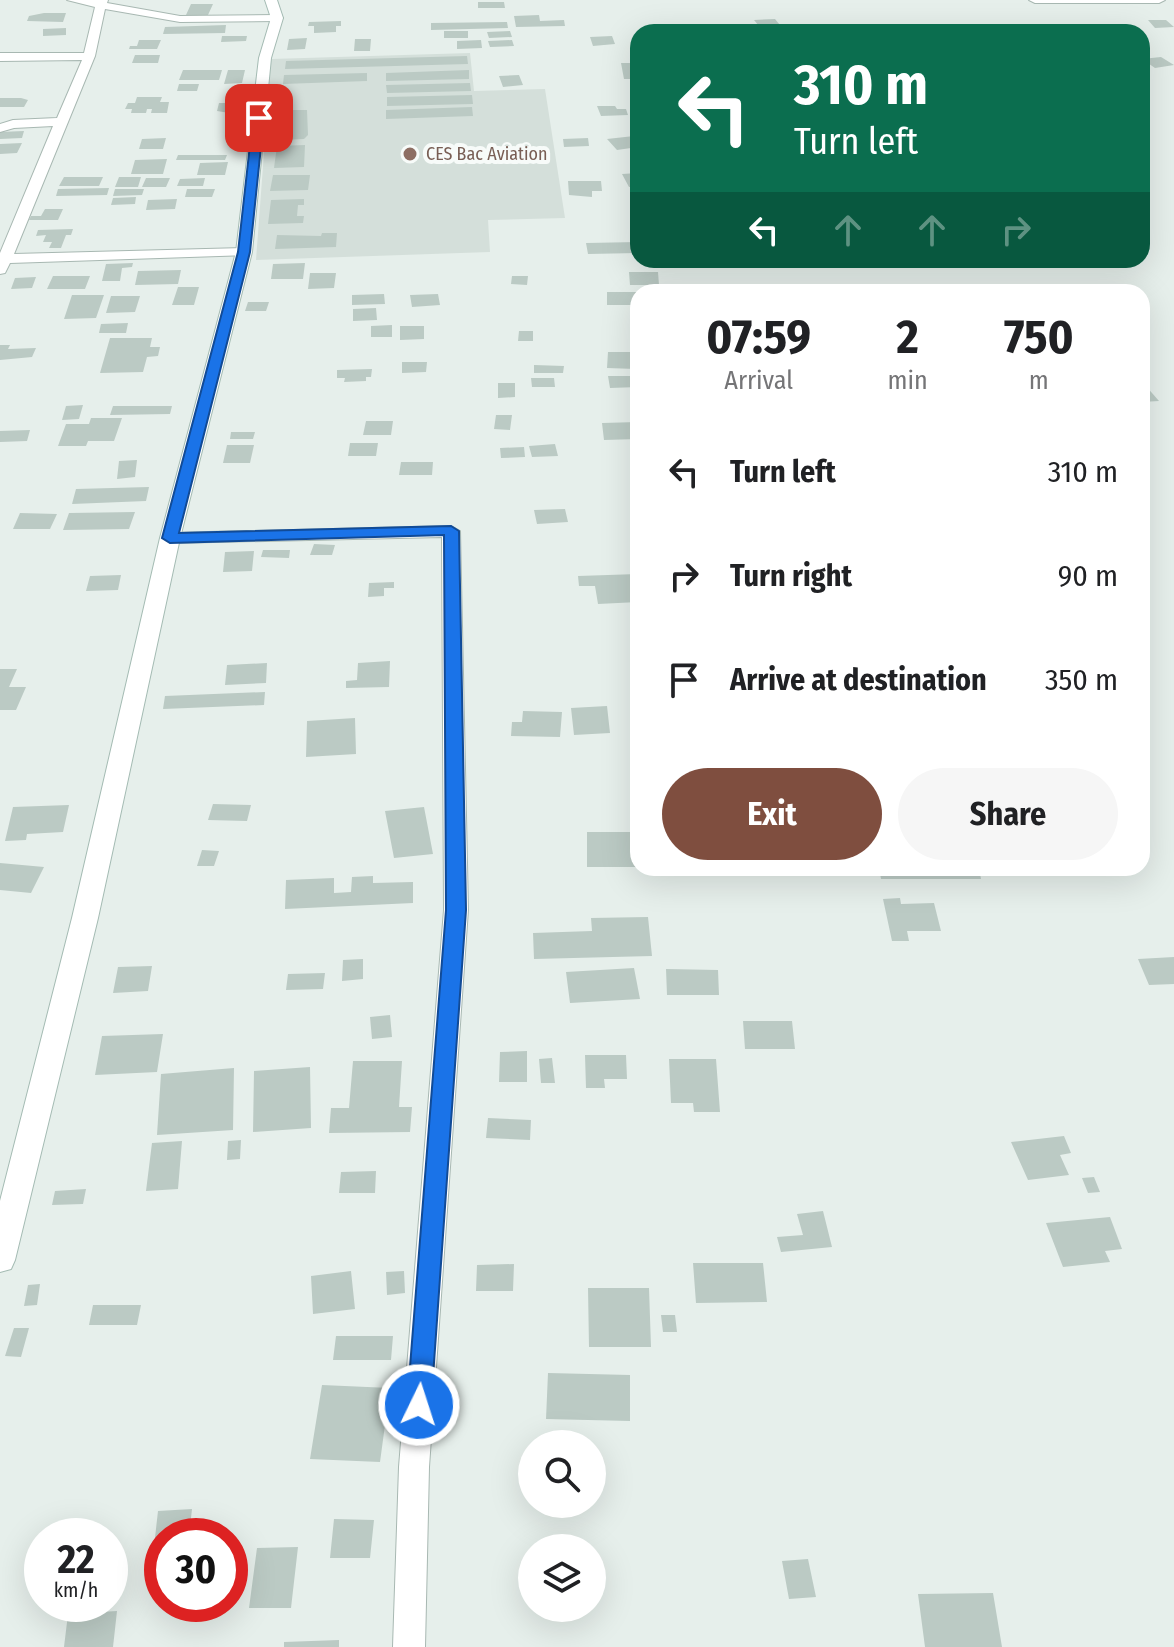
<!DOCTYPE html>
<style>
body{margin:0;font-family:"Fira Sans Condensed",sans-serif;background:#f6f6f6;color:#202124;height:100vh;display:flex;flex-direction:column;font-size:30px;white-space:nowrap}
*{box-sizing:border-box;margin:0}
p{font-size:26px;color:#757577}
.icon{flex:none;width:44px;height:44px;fill:none;stroke:currentColor;stroke-width:2;stroke-linecap:round;stroke-linejoin:round}
.map{position:relative;flex:1;overflow:hidden}
.panel{position:absolute;left:630px;top:284px;width:520px;height:592px;display:flex;flex-direction:column;background:#fff;border-radius:24px;box-shadow:0 8px 32px #0002}
.panel>*{flex:none}
.top-card{position:absolute;left:630px;top:24px;width:520px;height:244px;border-radius:24px;box-shadow:0 8px 32px #0002;background:#0b6e4f;color:#fff;overflow:hidden}
.fabs{position:absolute;left:518px;top:1430px;display:grid;gap:16px}
.fabs a{display:grid;place-items:center;width:88px;height:88px;border-radius:50%;background:#fff;box-shadow:0 8px 32px #0002;font-size:40px}
.speed{position:absolute;left:24px;top:1518px;display:flex;gap:16px;font-size:40px;font-weight:700;text-align:center}
.speed>*{display:grid;place-content:center;width:104px;height:104px;border-radius:50%;background:#fff;box-shadow:0 8px 32px #0002;line-height:1}
.speed small{font-size:20px;font-weight:400}
.speed .limit{border:12px solid #d22;background:#fff;color:#111}
.pin{position:absolute;display:grid;place-items:center;width:68px;height:68px;color:#fff;margin:-34px;border-radius:16px;box-shadow:0 4px 12px #0006}
.me{position:absolute;width:88px;margin:-44px;rotate:4deg;stroke-linejoin:round;filter:drop-shadow(0 0 6px #0008)}
.turn{display:flex;align-items:center;gap:28px;height:168px;padding:0 32px;font-size:36px}
.turn .icon{width:104px;height:104px;stroke-width:2.5}
.turn b{display:block;font-size:56px;line-height:68px}
.lanes{display:flex;align-items:center;height:76px;padding:0 32px;background:#0003;justify-content:center;gap:40px;direction:ltr}
.lanes .off{opacity:.35}
.eta{display:flex;justify-content:space-evenly;align-items:center;height:136px;text-align:center}
.eta b{font-size:48px;font-weight:700;line-height:56px}
.primary-button{display:flex;gap:16px;margin-top:auto;padding:16px 32px}
.primary-button a{flex:1;height:92px;border-radius:48px;background:#7f4e3f;color:#fff;font-size:32px;font-weight:700;line-height:92px;text-align:center}
.primary-button a+a{background:#f6f6f6;color:#202124}
ul{padding:0;list-style:none}
li{display:flex;align-items:center;gap:24px;height:104px;padding:0 32px}
li div{flex:1}
li b{display:block;font-size:30px}
li em{font-style:normal}
.map>svg:first-child{display:block}
.built{fill:#d4dfda}
.building{fill:#bbcac4}
.lines{fill:none;stroke-linecap:round;stroke-linejoin:round}
.street-casing{stroke:#a8b8b2;stroke-width:2}
.secondary-casing{stroke:#a4bbb3;stroke-width:2}
.street{fill:#fff;fill-rule:evenodd}
.secondary{fill:#fff;fill-rule:evenodd}
.route{fill:#1a73e8;stroke:#114b97;stroke-width:2}
.education-dot{fill:#8d6e63;stroke:#f7fbf9;stroke-width:3}
.labels{text-anchor:middle;dominant-baseline:central;stroke-width:8;stroke-linejoin:round;paint-order:stroke}
.far-education-label{font-size:18px;fill:#785e54;stroke:#f7fbf9;text-anchor:start}
</style>
<div class="map">
<svg width="1174" height="1647" viewBox="0 0 1174 1647">
<rect width="100%" height="100%" fill="#e6efeb"/>
<!-- built -->
<path class="built" d="M470 53 474 91 545 89 565 218 488 220 490 252 256 260 271 59Z"/>
<!-- building -->
<path class="building" d="M478 2H504L505 8H478Z
M191 4H213L208 15H186Z
M44 13H66L63 22 27 21 29 16Z
M539 15 540 21 564 20 565 26 516 27 514 16Z
M775 19 784 30 757 31 754 27 759 26 754 20Z
M1148 20H1166L1174 27 1155 28Z
M341 21V26H336V32L314 33V26H308L309 22Z
M507 22 508 28 431 30V23Z
M1128 24 1134 32H1117L1105 25Z
M226 25 225 33 163 34 165 27Z
M66 28V35L43 36V29Z
M444 31H468V38H444Z
M510 31 512 37 489 38 487 32Z
M222 36H247L246 41 221 42Z
M612 36 615 44 593 46 590 37Z
M307 38 305 49 287 50 289 39Z
M355 39H371L370 51H354Z
M139 40H161L157 49H129L130 46H137Z
M481 40 482 48 457 49V41Z
M512 40 514 46 490 47 488 41Z
M135 55H160L158 63H132Z
M467 56 468 64 285 69 286 61Z
M1161 57 1174 65 1155 68 1142 59Z
M621 63H638V79H624Z
M183 70H222L219 80H179Z
M228 70H245L242 83 224 84Z
M469 70V79L386 81V73Z
M367 73V81L283 84 284 75Z
M519 75 523 85 503 87 499 76Z
M470 83 471 91 387 93 386 85Z
M179 84H199L197 91H177Z
M472 95 473 104 387 106V97Z
M137 97H162L160 102H169L167 113H151L152 109H147L146 113H131L132 109H125L128 103H135Z
M0 98H21L28 100 24 107H0Z
M219 103H238L236 114 217 111Z
M597 106H615L617 109H626L628 115 601 116Z
M472 107 473 116 386 119V110Z
M281 110H307L308 135 304 139 278 140Z
M24 131 22 138 0 139V132Z
M634 136 638 147 617 150 607 139Z
M166 138 163 149H139L142 139Z
M588 138 589 146 564 147 563 139Z
M22 143 17 153 0 154V144Z
M305 145 304 167 274 168 277 146Z
M178 155H227L225 160H176Z
M167 159 163 174H131L135 160Z
M228 162 225 175H197L200 163Z
M638 173V186L629 187 622 174Z
M273 175H310L308 190 270 191Z
M64 177H103L99 186H59Z
M119 177H141L138 187H115Z
M146 178H170L166 187H142Z
M205 178 203 186H177L180 179Z
M568 181H601L602 191H592V197L569 195Z
M109 188 107 195 56 196 58 189Z
M115 189H144L142 195 113 196Z
M187 189H215L212 197H185Z
M136 197 135 204 111 205 113 198Z
M177 199 175 209 146 210 148 200Z
M304 199V205H298L297 216H304L303 223 268 224 271 200Z
M45 209H63L58 220H29L31 216H41Z
M73 229 71 235H66L61 248H49L52 242H43L46 235 36 236 38 230Z
M322 233H337L336 247 275 249 277 235 321 236Z
M638 242V253L588 254 586 243Z
M133 263 132 267 122 268 120 281H102L106 264Z
M305 263 303 279H271L273 264Z
M181 270 178 284 135 285 138 271Z
M629 272H658L659 285H630Z
M310 273H336L334 288 308 289Z
M53 276H90L85 289H47Z
M512 276H528L527 285 511 284Z
M36 277 32 288 11 289 15 278Z
M1096 285 1101 292H1067L1063 286Z
M178 287H199L194 305H172Z
M607 292H638V305H607Z
M384 294 385 304 352 305V295Z
M438 294 440 305 412 307 410 295Z
M72 295H104L96 318 64 319Z
M111 296H140L135 312 106 313Z
M248 302H269L266 311H245Z
M376 308 377 320 353 321V309Z
M128 323 126 333H99L101 324Z
M392 325V337H371V326Z
M400 326H424V339L400 340Z
M519 331H533V341H518Z
M110 338H152L150 347H160L158 356 147 357 143 372 100 373Z
M0 345H10L8 349 36 348 32 357 0 360Z
M608 352H636V369L607 368Z
M402 362H427L426 372 402 373Z
M534 365 564 366 563 373H534Z
M372 369 371 377H366V381L344 382 345 378H337V370Z
M608 376H638V387L610 388Z
M531 378H554L555 387H532Z
M498 383H515V397L498 398Z
M1142 385H1145L1159 401 1142 402Z
M83 405 79 419 62 420 66 406Z
M113 406H172L170 414 110 415Z
M496 415H512L510 430 494 429Z
M91 418H122L114 441H88L86 446H58L66 424H89Z
M366 421H393L391 435H363Z
M638 422V439L604 440 602 423Z
M30 430 27 441 0 442V431Z
M231 432H255L253 439H230Z
M350 443H378L376 456H348Z
M555 444 558 456 532 457 529 446Z
M227 445H254L250 463H223Z
M524 447 525 457 501 458 500 448Z
M137 460 135 477 117 479 119 461Z
M401 462H433L432 475H399Z
M149 487 146 501 72 504 76 489Z
M565 509 568 522 537 524 534 510Z
M135 512 129 529 63 530 69 513Z
M20 513 57 514 50 529H13Z
M314 544 335 545 332 555H310Z
M263 550H290L289 558 261 557Z
M254 551 252 571 223 572 225 552Z
M638 574V602L598 604 595 586H579L578 576Z
M121 575 118 590 86 591 90 576Z
M394 582V588H384V596L368 597 369 583Z
M390 661 389 687 346 688V681L357 680 358 663Z
M267 663 266 683 225 685 227 665Z
M0 669H17L9 687H26L16 710H0Z
M265 692 264 705 163 709 165 696Z
M607 706 610 733 574 735 571 708Z
M523 711 562 712 560 737 511 736 512 722H522Z
M355 718 356 754 306 757 307 721Z
M213 804 251 805 247 821 208 820Z
M69 805 63 832 27 834 26 840 5 841 13 807Z
M424 807 433 854 394 858 385 811Z
M587 832H637L638 867H587Z
M202 850 219 851 214 866H197Z
M0 863 44 867 31 893 0 890Z
M879 868H979L981 879H881Z
M373 876V883L413 882V903L285 909 286 880 334 878V893L351 892 352 877Z
M900 898 901 904 934 903 941 931H907L909 941H892L883 899Z
M648 917 652 956 534 959 533 933 592 931 591 918Z
M1174 957V984L1149 985 1138 959Z
M363 959V979L342 981 343 960Z
M152 966 148 991 113 993 118 967Z
M634 968 640 999 570 1003 566 972Z
M666 969 718 970 719 995H667Z
M325 973 323 989 286 990 288 974Z
M390 1015 392 1037 372 1039 370 1017Z
M743 1021H792L795 1049H745Z
M163 1034 157 1072 95 1075 102 1036Z
M527 1051V1082H499L500 1052Z
M585 1055H626L627 1079H604L605 1088H586Z
M552 1058 555 1083H541L539 1059Z
M669 1059H716L720 1112H694L693 1103H671Z
M353 1061H402L399 1107H412L410 1132 329 1133 331 1108H349Z
M310 1067 311 1128 253 1132 254 1071Z
M234 1068 233 1130 157 1135 161 1074Z
M488 1118 531 1120 530 1140 486 1138Z
M1064 1136 1071 1153 1060 1155 1069 1175 1028 1180 1011 1142Z
M241 1140 240 1159 227 1160 228 1141Z
M182 1141 178 1189 146 1191 152 1143Z
M376 1171 375 1193H339L341 1172Z
M1094 1177 1100 1192 1088 1193 1082 1178Z
M86 1189 83 1204 52 1205 55 1191Z
M823 1211 832 1247 781 1252 777 1237 803 1235 797 1214Z
M1110 1217 1122 1249 1105 1251 1110 1262 1063 1267 1046 1223Z
M693 1263H763L767 1302 696 1303Z
M514 1264 513 1291H476L477 1265Z
M351 1271 355 1309 313 1314 311 1276Z
M404 1271 405 1293 387 1295 386 1272Z
M40 1284 37 1305 24 1306 28 1285Z
M588 1288H649L651 1347H589Z
M93 1305H141L137 1325H89Z
M661 1315H675L677 1332H663Z
M14 1328H29L21 1357 5 1356Z
M336 1336H393L391 1360H333Z
M548 1373 630 1375V1421L546 1419Z
M322 1385 390 1388 380 1462 310 1459Z
M192 1509 189 1536H162V1582H150L158 1511Z
M334 1519 374 1520 370 1558H330Z
M298 1547 291 1608H249L257 1548Z
M808 1559 816 1597 789 1599 782 1561Z
M993 1593 1002 1647H925L918 1594Z
M117 1611 113 1647H64L68 1614Z
M339 1640V1647H284V1642Z"/>
<g class="lines">
<!-- street casing -->
<g class="street-casing">
<path id="street" d="M67 0H108L107 3 180 16 277 15 283 18 277 21 180 22 105 9 95 56 14 254 244 248 251 252 249 255 10 263 5 273 0 274V253L53 126 14 128 0 132V124L13 120 57 118 82 60 0 61V53H84L95 7Z
M1029 0H1165L1159 3H1035Z
M451 526 460 531 468 910 429 1467 425 1647H393L399 1467 444 910 442 537 170 543 161 538 170 533Z"/>
</g>
<!-- secondary casing -->
<g class="secondary-casing">
<path id="secondary" d="M265 0H277L283 18 271 58 252 252 180 538 98 918 15 1260 11 1269 0 1272V1201L72 918 160 538 236 252 259 58 271 18Z"/>
</g>
<!-- street -->
<use href="#street" class="street"/>
<!-- secondary -->
<use href="#secondary" class="secondary"/>
</g>
<!-- route -->
<path class="route" d="M259 115 264 118 250 252 179 533 451 526 459 531 466 910 431 1405 428 1413 419 1416 410 1413 407 1405 446 910 444 535 170 543 162 538 238 252 253 118Z"/>
<!-- markers -->
<circle class="education-dot" cx="410" cy="154" r="8"/>
<g class="labels">
<!-- far-education labels -->
<g class="far-education-label">
<text x="426" y="154">CES Bac Aviation</text>
</g>
</g>
</svg>
<div class="fabs">
<a><svg class="icon" aria-label="search" viewBox="0 0 24 24"><circle cx="10" cy="10" r="6"/><path d="M15 15l6 6"/></svg></a>
<a><svg class="icon" aria-label="layers" viewBox="0 0 24 24"><path d="M12 4l9 5-9 5-9-5zM3 14l9 5 9-5"/></svg></a>
</div>
<div class="speed"><div>22<small>km/h</small></div><div class="limit">30</div></div>
<div class="pin" style="left:259px;top:118px;background:#d93025"><svg class="icon" aria-label="arrive" viewBox="0 0 24 24"><path d="M6 21V4h12l-3 4 3 4H6"/></svg></div>
<svg class="me" style="left:419px;top:1405px" viewBox="-20 -20 40 40"><circle r="17" fill="#1a73e8" stroke="#fff" stroke-width="3"/><path d="M0-11L8 9 0 5-8 9z" fill="#fff"/></svg>
<div class="top-card">
<div class="turn"><svg class="icon" aria-label="left" viewBox="0 0 24 24"><path d="M17 20v-9H6M10 6l-5 5 5 5"/></svg><div><b>310 m</b>Turn left</div></div>
<div class="lanes"><svg class="icon" aria-label="left" viewBox="0 0 24 24"><path d="M17 20v-9H6M10 6l-5 5 5 5"/></svg><svg class="icon off" aria-label="ahead" viewBox="0 0 24 24"><path d="M12 20V5M6 11l6-6 6 6"/></svg><svg class="icon off" aria-label="ahead" viewBox="0 0 24 24"><path d="M12 20V5M6 11l6-6 6 6"/></svg><svg class="icon off" aria-label="right" viewBox="0 0 24 24"><path d="M7 20v-9h11M14 6l5 5-5 5"/></svg></div>
</div>
<section class="panel">
<div class="eta">
<div><b>07:59</b><p>Arrival</p></div>
<div><b>2</b><p>min</p></div>
<div><b>750</b><p>m</p></div>
</div>
<ul>
<li><svg class="icon" aria-label="left" viewBox="0 0 24 24"><path d="M17 20v-9H6M10 6l-5 5 5 5"/></svg><div><b>Turn left</b></div><em>310 m</em></li>
<li><svg class="icon" aria-label="right" viewBox="0 0 24 24"><path d="M7 20v-9h11M14 6l5 5-5 5"/></svg><div><b>Turn right</b></div><em>90 m</em></li>
<li><svg class="icon" aria-label="arrive" viewBox="0 0 24 24"><path d="M6 21V4h12l-3 4 3 4H6"/></svg><div><b>Arrive at destination</b></div><em>350 m</em></li>
</ul>
<div class="primary-button"><a>Exit</a><a>Share</a></div>
</section>
</div>
